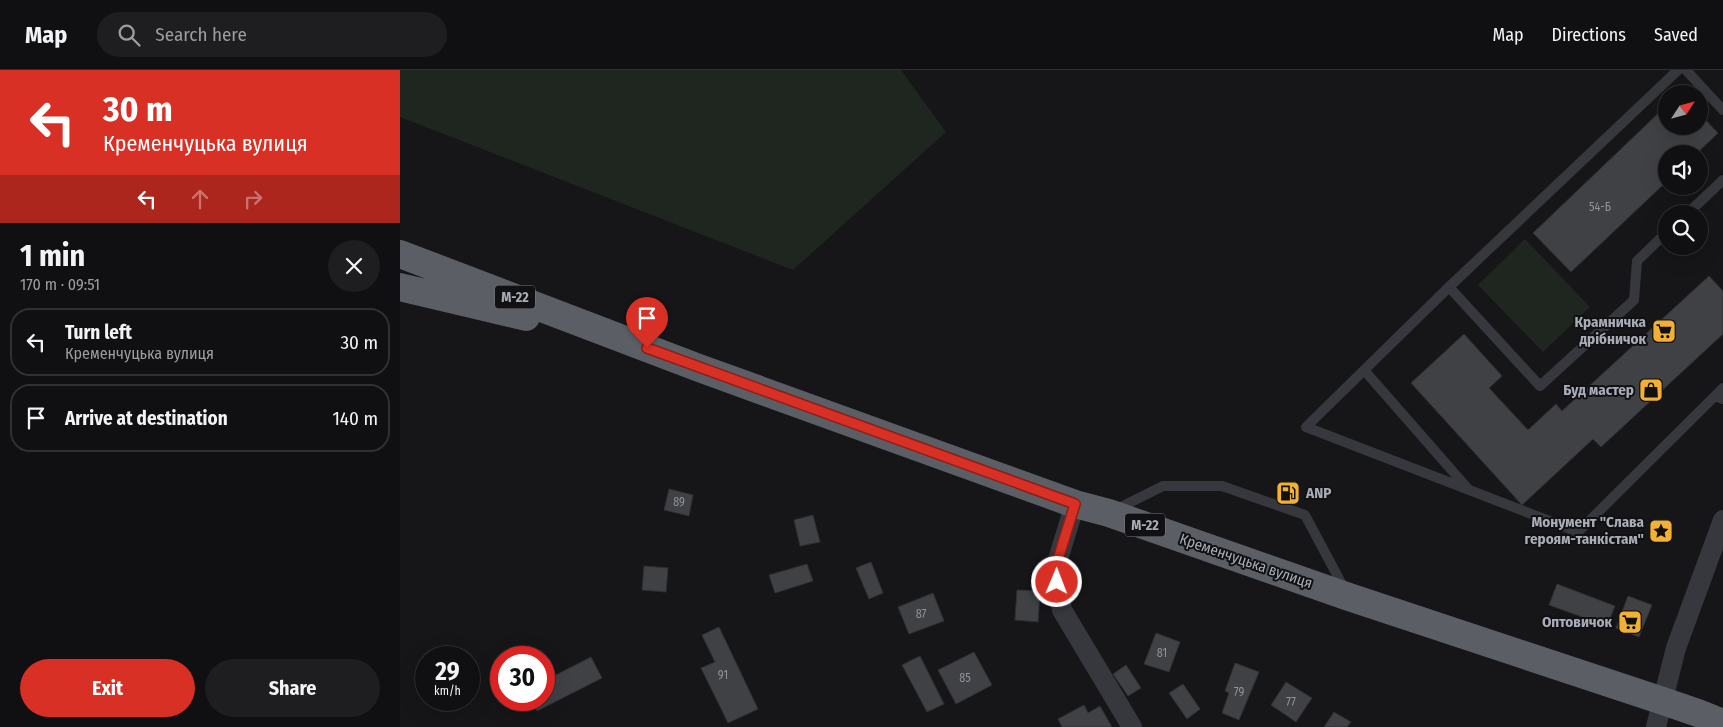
<!DOCTYPE html>
<meta charset="utf-8">
<style>
body{margin:0;font-family:"Fira Sans Condensed",sans-serif;background:#1e1e20;color:#f1f3f6;height:100vh;display:flex;flex-direction:column;font-size:19px;white-space:nowrap}
*{box-sizing:border-box;margin:0}
p{font-size:16px;color:#9c9d9f}
.icon{flex:none;width:28px;height:28px;fill:none;stroke:currentColor;stroke-width:2;stroke-linecap:round;stroke-linejoin:round}
.map{position:relative;flex:1;overflow:hidden}
.details{display:flex;flex-direction:column;background:#101012;width:400px}
.details>*{flex:none}
.top-card{background:#d93025;color:#fff;overflow:hidden}
.needle{width:32px;rotate:54deg}
.controls{position:absolute;left:1258px;top:15px;display:grid;gap:10px}
.controls a{display:grid;place-items:center;width:50px;height:50px;border-radius:50%;background:#101012;box-shadow:0 5px 20px #0002,0 0 0 1px #303032;font-size:25px}
.speed{position:absolute;left:15px;top:576px;display:flex;gap:10px;font-size:25px;font-weight:700;text-align:center}
.speed>*{display:grid;place-content:center;width:65px;height:65px;border-radius:50%;background:#101012;box-shadow:0 5px 20px #0002,0 0 0 1px #303032;line-height:1}
.speed small{font-size:12px;font-weight:400}
.speed .limit{border:8px solid #d22;background:#fff;color:#111}
.pin{position:absolute;display:grid;place-items:center;width:42px;height:42px;color:#fff;margin:-51px -21px;border-radius:50% 50% 50% 0;rotate:-45deg;box-shadow:0 0 5px #0007}
.pin .icon{rotate:45deg}
.me{position:absolute;width:55px;margin:-28px;rotate:1deg;stroke-linejoin:round;filter:drop-shadow(0 0 4px #0008)}
.turn{display:flex;align-items:center;gap:18px;height:105px;padding:0 20px;font-size:22px}
.turn .icon{width:65px;height:65px;stroke-width:2.5}
.turn b{display:block;font-size:35px;line-height:42px}
.lanes{display:flex;align-items:center;height:48px;padding:0 20px;background:#0003;justify-content:center;gap:25px;direction:ltr}
.lanes .off{opacity:.35}
.round{display:grid;place-items:center;flex:none;width:52px;height:52px;border-radius:26px;background:#1e1e20}
.overview{display:flex;align-items:center;justify-content:space-between;height:85px;padding:0 20px}
h1{font-size:30px;font-weight:700;line-height:38px}
.cta{display:flex;gap:10px;margin-top:auto;padding:10px 20px}
.cta a{flex:1;height:58px;border-radius:30px;background:#d93025;color:#fff;font-size:20px;font-weight:700;line-height:58px;text-align:center}
.cta a+a{background:#1e1e20;color:#f1f3f6}
ul{padding:0;list-style:none}
li{display:flex;align-items:center;gap:15px;height:68px;margin:0 10px 8px;padding:0 10px;border:2px solid #303032;border-radius:20px}
li div{flex:1}
li b{display:block;font-size:19px}
li em{font-style:normal}
header{display:flex;align-items:center;gap:30px;box-sizing:border-box;height:70px;padding:0 25px;background:#101012;border-bottom:1px solid #303032}
header strong{font-size:24px}
nav{display:flex;gap:28px;margin-inline-start:auto;font-size:18px}
.search{width:350px;height:45px;background:#1e1e20;display:flex;align-items:center;gap:12px;box-sizing:border-box;padding:0 18px;border-radius:28px;color:#9c9d9f;font-size:19px}
main{display:flex;flex:1;min-height:0}
.map>svg:first-child{display:block}
.green{fill:#1e261f}
.building{fill:#404145;stroke:#303034}
.lines{fill:none;stroke-linecap:round;stroke-linejoin:round}
.service{stroke:#37383d;stroke-width:10}
.minor{stroke:#37383d;stroke-width:20}
.trunk{stroke:#5b5e65;stroke-width:28}
.route-casing{stroke:#8d1f18;stroke-width:12}
.route{stroke:#d93025;stroke-width:9}
.labels{text-anchor:middle;dominant-baseline:central;stroke-width:4;stroke-linejoin:round;paint-order:stroke}
.number-label{font-size:12px;fill:#8e929b}
.shield{fill:#111113;stroke:#7b7e86;stroke-width:1}
.shield-label{font-size:14px;font-weight:bold;fill:#a8adb8}
.poi-label{font-size:15px;font-weight:bold;fill:#a8adb8;stroke:#111113;text-anchor:end}
.street-label{font-size:15px;fill:#a8adb8;stroke:#111113}
</style>
<header>
<strong>Map</strong>
<div class="search"><svg class="icon" aria-label="search" viewBox="0 0 24 24"><circle cx="10" cy="10" r="6"/><path d="M15 15l6 6"/></svg>Search here</div>
<nav><a>Map</a><a>Directions</a><a>Saved</a></nav>
</header>
<main>
<section class="details">
<div class="top-card">
<div class="turn"><svg class="icon" aria-label="left" viewBox="0 0 24 24"><path d="M17 20v-9H6M10 6l-5 5 5 5"/></svg><div><b>30 m</b>Кременчуцька вулиця</div></div>
<div class="lanes"><svg class="icon" aria-label="left" viewBox="0 0 24 24"><path d="M17 20v-9H6M10 6l-5 5 5 5"/></svg><svg class="icon off" aria-label="ahead" viewBox="0 0 24 24"><path d="M12 20V5M6 11l6-6 6 6"/></svg><svg class="icon off" aria-label="right" viewBox="0 0 24 24"><path d="M7 20v-9h11M14 6l5 5-5 5"/></svg></div>
</div>
<div class="overview"><div><h1>1 min</h1><p>170 m · 09:51</p></div><a class="round"><svg class="icon" aria-label="close" viewBox="0 0 24 24"><path d="M6 6l12 12M18 6L6 18"/></svg></a></div>
<ul>
<li><svg class="icon" aria-label="left" viewBox="0 0 24 24"><path d="M17 20v-9H6M10 6l-5 5 5 5"/></svg><div><b>Turn left</b><p>Кременчуцька вулиця</p></div><em>30 m</em></li>
<li><svg class="icon" aria-label="arrive" viewBox="0 0 24 24"><path d="M6 21V4h12l-3 4 3 4H6"/></svg><div><b>Arrive at destination</b></div><em>140 m</em></li>
</ul>
<div class="cta"><a>Exit</a><a>Share</a></div>
</section>
<div class="map">
<svg width="1323" height="657" viewBox="0 0 1323 657">
<rect width="100%" height="100%" fill="#161618"/>
<!-- green -->
<path class="green" d="M0 0H501L546 62 393 200 0 47Z
M1125 169 1190 237 1143 282 1078 215Z"/>
<!-- building -->
<path class="building" d="M1266 36V56H1299V43L1318 63 1296 84H1266V112L1171 202 1133 163Z
M1309 206 1323 221V264L1201 377 1193 369 1122 435 1011 313 1064 264 1102 306 1089 318 1128 360 1156 334 1162 341Z
M269 419 293 425 289 446 264 440Z
M413 445 420 472 400 476 394 450Z
M471 492 483 523 469 529 456 498Z
M407 494 413 511 375 523 369 505Z
M244 496 268 498 266 522 242 520Z
M1157 514 1215 536 1207 556 1149 535Z
M617 520 640 521 638 552 615 550Z
M533 523 544 551 509 564 498 537Z
M1228 526 1252 535 1239 567 1216 558Z
M319 557 358 639 328 653 301 598 315 592 302 565Z
M756 563 780 572 769 602 744 594Z
M574 582 592 615 556 634 538 600Z
M520 586 544 634 527 642 502 595Z
M191 587 202 608 137 641 132 630H144V611Z
M835 593 859 602 839 650 822 643 829 623 825 621Z
M726 595 741 618 728 626 713 604Z
M886 612 912 628 896 652 871 635Z
M783 614 800 639 787 649 769 623Z
M684 635 688 643 700 636 712 657H662L658 649Z
M934 642 951 652 947 657H924Z"/>
<g class="lines">
<!-- service -->
<path class="service" d="M1278 0 1049 217 906 357 1178 462 1315 326 1323 329
M1286 0 1323 40
M1287 144 1323 110
M1049 217 1140 316 1234 230 1237 191 1266 163
M964 300 1069 420
M1315 326 1323 318
M715 440 763 416H822L905 445 945 520"/>
<!-- minor -->
<path class="minor" d="M675 434 655 499 662 540 732 657
M1256 657 1276 578 1323 450"/>
<!-- trunk -->
<path class="trunk" d="M0 184 299 298 675 434 709 443 949 527 1263 631 1298 643 1323 653
M0 217 126 247"/>
</g>
<g class="lines">
<!-- route casing -->
<g class="route-casing">
<path id="route" d="M247 278 675 434 655 499 657 512"/>
</g>
<!-- route -->
<use href="#route" class="route"/>
</g>
<!-- icons -->
<defs>
<g id="supermarket-square" transform="scale(1.25)"><rect x="-9" y="-9" width="18" height="18" rx="4" fill="#f2b134" stroke="#111113"/><path d="M-6-5.5h2.5l.6 2H6L4.5 2H-2.5L-4.4-4H-6ZM-1.5 3.2a1.3 1.3 0 1 0 .1 0ZM3 3.2a1.3 1.3 0 1 0 .1 0Z" fill="#111"/></g>
<g id="shop-square" transform="scale(1.25)"><rect x="-9" y="-9" width="18" height="18" rx="4" fill="#f2b134" stroke="#111113"/><path d="M-5-2.5h2.3a2.7 3.5 0 0 1 5.4 0H5L5.5 6h-11ZM-1.5-2.5h3a1.5 2.3 0 0 0-3 0Z" fill="#111"/></g>
<g id="fuel-square" transform="scale(1.25)"><rect x="-9" y="-9" width="18" height="18" rx="4" fill="#f2b134" stroke="#111113"/><path d="M-5.5-6h7V0h2V4h1.3V-2.5L3-4.5l.8-.8L6-3V5H2.5V1h-1V6h-7ZM-4.2-4.7v3.2H.2V-4.7Z" fill="#111"/></g>
<g id="sight-square" transform="scale(1.25)"><rect x="-9" y="-9" width="18" height="18" rx="4" fill="#f2b134" stroke="#111113"/><path d="M0-6L1.8-2.2L6-1.7L2.9 1.2L3.7 5.4L0 3.3L-3.7 5.4L-2.9 1.2L-6-1.7L-1.8-2.2Z" fill="#111"/></g>
</defs>
<g fill-rule="evenodd">
<use href="#supermarket-square" x="1264" y="261"/>
<use href="#shop-square" x="1251" y="320"/>
<use href="#fuel-square" x="888" y="423"/>
<use href="#sight-square" x="1261" y="461"/>
<use href="#supermarket-square" x="1230" y="552"/>
</g>
<g class="labels">
<!-- number labels -->
<g class="number-label">
<text x="1200" y="137">54-Б</text>
<text x="279" y="432">89</text>
<text x="521" y="544">87</text>
<text x="762" y="583">81</text>
<text x="323" y="605">91</text>
<text x="565" y="608">85</text>
<text x="839" y="622">79</text>
<text x="891" y="632">77</text>
</g>
<!-- shield labels -->
<g class="shield">
<rect x="95" y="215.5" width="40" height="23" rx="4"/>
<rect x="725" y="443.5" width="40" height="23" rx="4"/>
</g>
<g class="shield-label">
<text x="115" y="227">М-22</text>
<text x="745" y="455">М-22</text>
</g>
<!-- poi labels -->
<g class="poi-label">
<text x="1246" y="252">Крамничка<tspan x="1246" dy="17">дрібничок</tspan></text>
<text x="1234" y="320">Буд мастер</text>
<text x="906" y="423" text-anchor="start">ANP</text>
<text x="1244" y="452">Монумент "Слава<tspan x="1244" dy="17">героям-танкістам"</tspan></text>
<text x="1212" y="552">Оптовичок</text>
</g>
<!-- street labels -->
<g class="street-label">
<text transform="translate(846 491) rotate(19)">Кременчуцька вулиця</text>
</g>
</g>
</svg>
<div class="controls">
<a><svg class="needle" viewBox="-14 -14 28 28"><path d="M0-13l5 13h-10z" fill="#e53935"/><path d="M0 13l5-13h-10z" fill="#9c9d9f"/></svg></a>
<a><svg class="icon" aria-label="sound" viewBox="0 0 24 24"><path d="M4 9h4l5-4v14l-5-4H4zM17 9q2 3 0 6"/></svg></a>
<a><svg class="icon" aria-label="search" viewBox="0 0 24 24"><circle cx="10" cy="10" r="6"/><path d="M15 15l6 6"/></svg></a>
</div>
<div class="speed"><div>29<small>km/h</small></div><div class="limit">30</div></div>
<div class="pin" style="left:247px;top:278px;background:#d93025"><svg class="icon" aria-label="arrive" viewBox="0 0 24 24"><path d="M6 21V4h12l-3 4 3 4H6"/></svg></div>
<svg class="me" style="left:657px;top:512px" viewBox="-20 -20 40 40"><circle r="17" fill="#d93025" stroke="#fff" stroke-width="3"/><path d="M0-11L8 9 0 5-8 9z" fill="#fff"/></svg>
</div>
</main>
